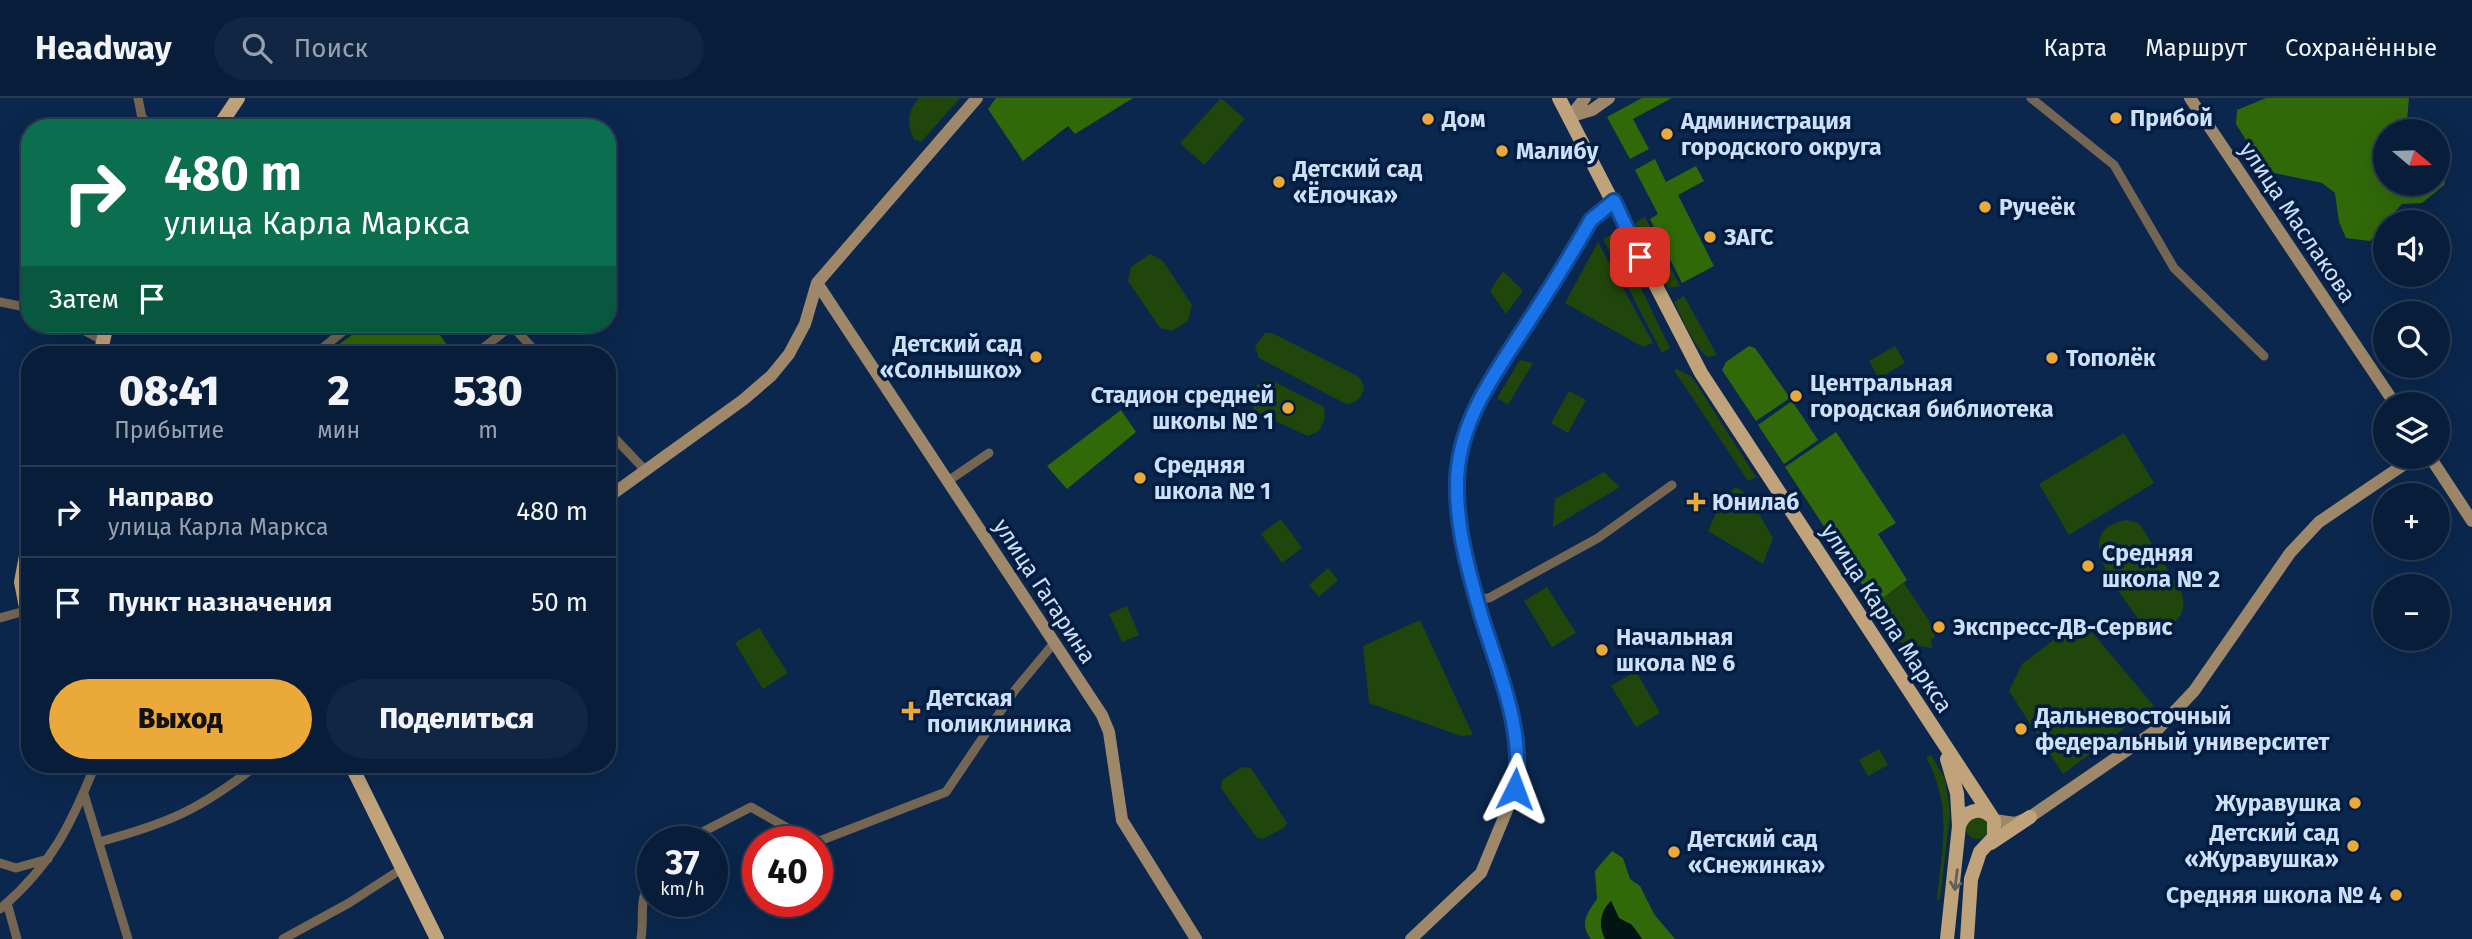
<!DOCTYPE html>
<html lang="ru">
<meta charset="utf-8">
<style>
body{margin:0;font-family:"Fira Sans",sans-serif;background:#112642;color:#f1f3f6;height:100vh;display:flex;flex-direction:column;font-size:26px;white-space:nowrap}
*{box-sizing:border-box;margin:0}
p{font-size:23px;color:#98a2af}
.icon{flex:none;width:38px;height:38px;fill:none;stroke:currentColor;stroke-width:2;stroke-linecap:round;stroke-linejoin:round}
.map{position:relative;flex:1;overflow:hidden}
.panel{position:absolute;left:21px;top:248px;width:595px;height:427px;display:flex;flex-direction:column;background:#081d3a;border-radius:28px;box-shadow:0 7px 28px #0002,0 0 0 2px #293b54}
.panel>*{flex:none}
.guide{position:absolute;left:21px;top:21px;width:595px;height:214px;border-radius:28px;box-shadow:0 7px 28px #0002,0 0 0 2px #293b54;background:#0b6e4f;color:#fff;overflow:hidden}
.needle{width:46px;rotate:109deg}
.buttons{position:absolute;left:2373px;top:21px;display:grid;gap:14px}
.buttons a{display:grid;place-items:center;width:77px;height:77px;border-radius:50%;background:#081d3a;box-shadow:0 7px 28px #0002,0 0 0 2px #293b54;font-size:35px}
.speed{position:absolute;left:637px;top:728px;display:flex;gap:14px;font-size:35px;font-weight:700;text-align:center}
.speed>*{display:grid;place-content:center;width:91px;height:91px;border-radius:50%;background:#081d3a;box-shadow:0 7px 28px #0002,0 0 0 2px #293b54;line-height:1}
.speed small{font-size:18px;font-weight:400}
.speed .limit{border:10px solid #d22;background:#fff;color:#111}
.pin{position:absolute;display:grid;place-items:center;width:60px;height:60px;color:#fff;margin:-30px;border-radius:14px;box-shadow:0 4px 10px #0006}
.me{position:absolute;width:77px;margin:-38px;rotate:3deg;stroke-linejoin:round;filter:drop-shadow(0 0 5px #0008)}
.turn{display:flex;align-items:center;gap:24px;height:147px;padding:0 28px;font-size:32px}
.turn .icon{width:91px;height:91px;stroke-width:2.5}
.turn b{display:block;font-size:49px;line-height:60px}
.then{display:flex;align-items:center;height:66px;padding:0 28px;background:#0003;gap:14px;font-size:26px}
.eta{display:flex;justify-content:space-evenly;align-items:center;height:119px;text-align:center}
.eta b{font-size:42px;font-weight:800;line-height:49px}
.action{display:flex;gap:14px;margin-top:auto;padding:14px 28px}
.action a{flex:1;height:80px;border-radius:42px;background:#eba939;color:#111;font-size:28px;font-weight:800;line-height:80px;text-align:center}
.action a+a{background:#112642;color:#f1f3f6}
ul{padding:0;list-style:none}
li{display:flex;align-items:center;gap:21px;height:91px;padding:0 28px;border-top:2px solid #293b54}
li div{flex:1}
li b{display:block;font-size:26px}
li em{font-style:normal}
header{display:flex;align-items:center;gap:42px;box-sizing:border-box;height:98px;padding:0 35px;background:#081d3a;border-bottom:2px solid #293b54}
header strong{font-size:33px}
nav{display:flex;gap:38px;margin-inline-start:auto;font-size:24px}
.search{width:490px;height:63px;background:#112642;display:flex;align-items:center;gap:18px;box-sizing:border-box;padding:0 24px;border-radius:38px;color:#98a2af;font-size:26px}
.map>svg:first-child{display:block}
.green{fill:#21460b}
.forest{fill:#316909}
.water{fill:#021414}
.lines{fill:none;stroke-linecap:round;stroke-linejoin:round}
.street{stroke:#746652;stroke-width:9}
.secondary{stroke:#9f8869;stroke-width:12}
.primary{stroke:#c0a37a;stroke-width:14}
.oneway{stroke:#61605e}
.route-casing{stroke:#114b97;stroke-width:18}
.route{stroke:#1a73e8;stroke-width:12}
.poi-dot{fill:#eba939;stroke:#021d42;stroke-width:2.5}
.labels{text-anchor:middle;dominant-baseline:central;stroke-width:7;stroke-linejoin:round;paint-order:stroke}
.poi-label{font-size:23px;font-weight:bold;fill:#cee0f8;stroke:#021d42;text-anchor:start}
.street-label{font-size:23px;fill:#cee0f8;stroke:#021d42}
</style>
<header>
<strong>Headway</strong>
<div class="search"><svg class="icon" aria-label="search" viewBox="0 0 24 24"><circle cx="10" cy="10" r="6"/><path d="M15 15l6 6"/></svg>Поиск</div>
<nav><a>Карта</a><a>Маршрут</a><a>Сохранённые</a></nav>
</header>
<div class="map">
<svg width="2472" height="841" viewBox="0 0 2472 841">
<rect width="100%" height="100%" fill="#0b274d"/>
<!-- green -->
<path class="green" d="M919 0H960L921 44 914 41C906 26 908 12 919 0Z
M1221 0 1245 21 1204 67 1180 45Z
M1645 119 1680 188 1668 190 1666 187 1635 125Z
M1614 135 1670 250 1662 255 1603 141Z
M1598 144 1653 245 1643 249 1565 205Z
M1150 156 1163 163 1192 207 1188 223 1172 233 1160 230 1128 183 1131 169Z
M1503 173 1523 193 1506 216 1490 193Z
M1684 198 1717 257 1708 259C1693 248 1683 221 1674 204Z
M1265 235H1272L1359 279 1364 288C1363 298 1357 306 1346 306L1259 260 1255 248Z
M1895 248 1905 265 1879 280 1869 263Z
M1520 262 1533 265 1508 307 1497 300Z
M1677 271 1692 279 1756 379 1748 383 1674 272Z
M1263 282H1271L1324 309 1325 320 1319 333 1308 338 1254 313 1250 300 1256 288Z
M1569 293 1586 302 1568 335 1551 325Z
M2124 335 2154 385 2069 437 2039 386Z
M1604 374 1620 389 1553 429 1555 401Z
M1736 389 1748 397 1773 440 1763 466 1708 433 1723 399Z
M1281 421 1302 450 1282 465 1261 436Z
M2126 422 2138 425 2143 431 2181 494C2188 513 2179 523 2163 533L2147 530 2142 526C2125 500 2064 434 2126 422Z
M1328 470 1338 482 1319 499 1309 487Z
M1904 485 1930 524 1935 540 1931 541 1932 550 1899 544 1875 506Z
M1547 489 1576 535 1552 549 1524 503Z
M1127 508 1139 537 1122 544 1109 516Z
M2081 521 2154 608 2063 676 2009 593 2022 566Z
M1420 522 1473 637 1461 638 1369 605 1363 548Z
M759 530 788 575 763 591 735 545Z
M1636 573 1660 615 1636 629 1611 588Z
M1879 651 1888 667 1868 678 1859 662Z
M1931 657 1945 681 1950 715 1940 802H1937C1942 747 1953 710 1926 659Z
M1242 669 1251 670 1287 725 1285 729 1263 741 1257 740 1221 690 1222 682Z
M1966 730a11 11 0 1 1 22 0a11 11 0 1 1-22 0Z"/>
<!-- forest -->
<path class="forest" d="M996 0H1133L1075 36 1068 28 1023 63 988 11Z
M1642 0H1672L1633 21 1649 51 1630 61 1607 19Z
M2266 0H2409L2407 22 2419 33H2385V86H2438V52L2449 63 2444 87 2422 105 2402 106 2370 143 2346 140 2339 124 2335 95 2322 85 2265 73 2236 26 2237 12Z
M1655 61 1666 84 1696 68 1704 83 1678 97 1714 168 1682 185 1650 121 1658 116 1635 72Z
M381 226 434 228 447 247 443 257H324L352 237Z
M1749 248 1755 250 1790 300 1756 323 1722 272 1726 264Z
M1792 303 1818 342 1784 366 1758 327Z
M1121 312 1136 334 1067 391 1047 368Z
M1836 334 1896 425 1878 436 1907 482 1875 506 1785 369Z
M1612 753 1623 760 1630 781 1640 788 1654 816 1675 841H1642L1632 827 1619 821 1611 803C1600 814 1599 827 1605 841H1591C1579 826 1587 815 1597 801L1595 773Z"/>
<!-- water -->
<path class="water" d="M1611 803 1619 820 1632 827 1642 841H1605C1598 827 1600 814 1611 803Z"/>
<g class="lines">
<!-- street -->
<path class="street" d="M138 0 142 20 156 30
M2031 0 2114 67 2174 170 2264 258
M0 204 30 210
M72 226 102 242
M512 228 539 257
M314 257 352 226
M474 257 514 226
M607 332 645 372
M948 383 989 355
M1476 501 1489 500 1598 440 1672 387
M0 520 25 513
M84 696 128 841
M99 744C169 725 199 712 257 667
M683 744 751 709 810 743 822 742 946 694 1015 592 1054 545
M0 765 16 770 48 761
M7 805 17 841
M0 811C51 768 71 727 95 667
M283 841 349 805 403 770
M641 841C645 812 637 805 653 778"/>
<!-- secondary -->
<path class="secondary" d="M2190 0 2395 306
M1569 19 1592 12 1609 0
M1570 19 1585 0
M817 185 1102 617 1109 634 1122 722 1196 841
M2430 359 2472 423
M607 400 743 302 771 278 789 256 805 226 817 185 977 0
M1994 722 2015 725 2030 719 2158 631 2194 593 2290 455 2319 424 2415 359
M1411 841 1481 775 1512 700 1518 676 1512 620 1476 501 1462 439 1457 388 1460 356 1483 291 1591 122 1614 103"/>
<!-- primary -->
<path class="primary" d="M1559 0 1701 275 1994 722V739L1980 754 1971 781 1967 841
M218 30 238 0
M100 257 107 226
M30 437 21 484 30 530
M351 667 437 841
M1959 728C1965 712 1980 708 1992 719
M1991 745 2030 719
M1947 841 1959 728 1957 695 1947 661"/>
</g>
<!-- one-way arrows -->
<defs><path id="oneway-shaft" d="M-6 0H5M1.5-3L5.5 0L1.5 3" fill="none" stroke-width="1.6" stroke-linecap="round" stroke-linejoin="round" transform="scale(1.75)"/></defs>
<use class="oneway" href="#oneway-shaft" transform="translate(1956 782) rotate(97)"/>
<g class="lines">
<!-- route casing -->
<g class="route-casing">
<path id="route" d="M1515 691C1525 634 1499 575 1482 520 1470 479 1457 434 1457 390 1456 326 1494 277 1527 226 1549 192 1571 157 1591 122L1614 103 1640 159"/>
</g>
<!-- route -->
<use href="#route" class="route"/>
</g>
<!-- markers -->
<g class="poi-dot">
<circle cx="2116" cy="20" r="7"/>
<circle cx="1428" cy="21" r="7"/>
<circle cx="1667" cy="36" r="7"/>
<circle cx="1502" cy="53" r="7"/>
<circle cx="1279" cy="84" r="7"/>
<circle cx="1985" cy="109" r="7"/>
<circle cx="1710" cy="139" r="7"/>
<circle cx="1036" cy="259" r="7"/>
<circle cx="2052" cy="260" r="7"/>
<circle cx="1796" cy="298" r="7"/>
<circle cx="1288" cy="310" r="7"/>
<circle cx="1140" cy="380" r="7"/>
<path d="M1692.5 393.5h7v7h7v7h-7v7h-7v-7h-7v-7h7z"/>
<circle cx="2088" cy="468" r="7"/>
<circle cx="1939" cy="529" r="7"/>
<circle cx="1602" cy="552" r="7"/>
<path d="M907.5 602.5h7v7h7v7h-7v7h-7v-7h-7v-7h7z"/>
<circle cx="2021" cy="631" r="7"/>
<circle cx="2355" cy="705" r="7"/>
<circle cx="2353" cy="748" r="7"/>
<circle cx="1674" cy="754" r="7"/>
<circle cx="2396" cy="797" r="7"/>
</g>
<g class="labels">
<!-- poi labels -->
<g class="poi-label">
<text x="2130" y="20">Прибой</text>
<text x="1442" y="21">Дом</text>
<text x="1681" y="23">Администрация<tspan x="1681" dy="26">городского округа</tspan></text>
<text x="1516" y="53">Малибу</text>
<text x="1293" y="71">Детский сад<tspan x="1293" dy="26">«Ёлочка»</tspan></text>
<text x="1999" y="109">Ручеёк</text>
<text x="1724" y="139">ЗАГС</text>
<text x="1022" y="246" text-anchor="end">Детский сад<tspan x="1022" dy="26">«Солнышко»</tspan></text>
<text x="2066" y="260">Тополёк</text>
<text x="1810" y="285">Центральная<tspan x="1810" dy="26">городская библиотека</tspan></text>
<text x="1274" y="297" text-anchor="end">Стадион средней<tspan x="1274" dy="26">школы № 1</tspan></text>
<text x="1154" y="367">Средняя<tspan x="1154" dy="26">школа № 1</tspan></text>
<text x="1712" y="404">Юнилаб</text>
<text x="2102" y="455">Средняя<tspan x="2102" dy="26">школа № 2</tspan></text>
<text x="1953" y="529">Экспресс-ДВ-Сервис</text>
<text x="1616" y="539">Начальная<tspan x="1616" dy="26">школа № 6</tspan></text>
<text x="927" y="600">Детская<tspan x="927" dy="26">поликлиника</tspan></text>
<text x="2035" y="618">Дальневосточный<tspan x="2035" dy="26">федеральный университет</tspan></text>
<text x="2341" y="705" text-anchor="end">Журавушка</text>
<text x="2339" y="735" text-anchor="end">Детский сад<tspan x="2339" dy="26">«Журавушка»</tspan></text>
<text x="1688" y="741">Детский сад<tspan x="1688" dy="26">«Снежинка»</tspan></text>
<text x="2382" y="797" text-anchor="end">Средняя школа № 4</text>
</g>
<!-- street labels -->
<g class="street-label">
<text transform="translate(2298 124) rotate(56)">улица Маслакова</text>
<text transform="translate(1045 493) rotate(57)">улица Гагарина</text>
<text transform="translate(1887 520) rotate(57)">улица Карла Маркса</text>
</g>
</g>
</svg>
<div class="buttons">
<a><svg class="needle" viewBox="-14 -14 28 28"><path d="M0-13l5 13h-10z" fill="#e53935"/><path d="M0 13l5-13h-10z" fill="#98a2af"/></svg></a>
<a><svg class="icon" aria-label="sound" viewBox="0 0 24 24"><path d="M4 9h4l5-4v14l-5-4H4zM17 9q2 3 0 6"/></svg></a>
<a><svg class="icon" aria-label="search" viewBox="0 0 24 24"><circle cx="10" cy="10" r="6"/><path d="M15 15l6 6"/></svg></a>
<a><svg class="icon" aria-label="layers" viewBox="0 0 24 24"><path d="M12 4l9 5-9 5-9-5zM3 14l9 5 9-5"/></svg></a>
<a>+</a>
<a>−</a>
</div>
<div class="speed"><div>37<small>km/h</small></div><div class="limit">40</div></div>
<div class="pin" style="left:1640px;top:159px;background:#d93025"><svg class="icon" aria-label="arrive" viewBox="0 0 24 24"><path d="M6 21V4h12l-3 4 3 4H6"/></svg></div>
<svg class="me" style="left:1515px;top:691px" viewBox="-20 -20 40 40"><path d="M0-17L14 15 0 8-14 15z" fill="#1a73e8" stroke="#fff" stroke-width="4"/></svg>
<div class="guide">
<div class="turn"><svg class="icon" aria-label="right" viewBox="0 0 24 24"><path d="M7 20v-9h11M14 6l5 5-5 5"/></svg><div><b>480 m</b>улица Карла Маркса</div></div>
<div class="then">Затем<svg class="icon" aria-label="arrive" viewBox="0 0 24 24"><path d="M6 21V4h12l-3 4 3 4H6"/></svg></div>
</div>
<section class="panel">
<div class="eta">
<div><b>08:41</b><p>Прибытие</p></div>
<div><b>2</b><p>мин</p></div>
<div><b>530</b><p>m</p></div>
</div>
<ul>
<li><svg class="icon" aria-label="right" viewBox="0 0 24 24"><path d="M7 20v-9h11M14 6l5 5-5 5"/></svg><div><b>Направо</b><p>улица Карла Маркса</p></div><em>480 m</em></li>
<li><svg class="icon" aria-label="arrive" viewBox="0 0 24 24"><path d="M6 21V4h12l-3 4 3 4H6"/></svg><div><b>Пункт назначения</b></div><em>50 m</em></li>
</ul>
<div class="action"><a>Выход</a><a>Поделиться</a></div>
</section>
</div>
